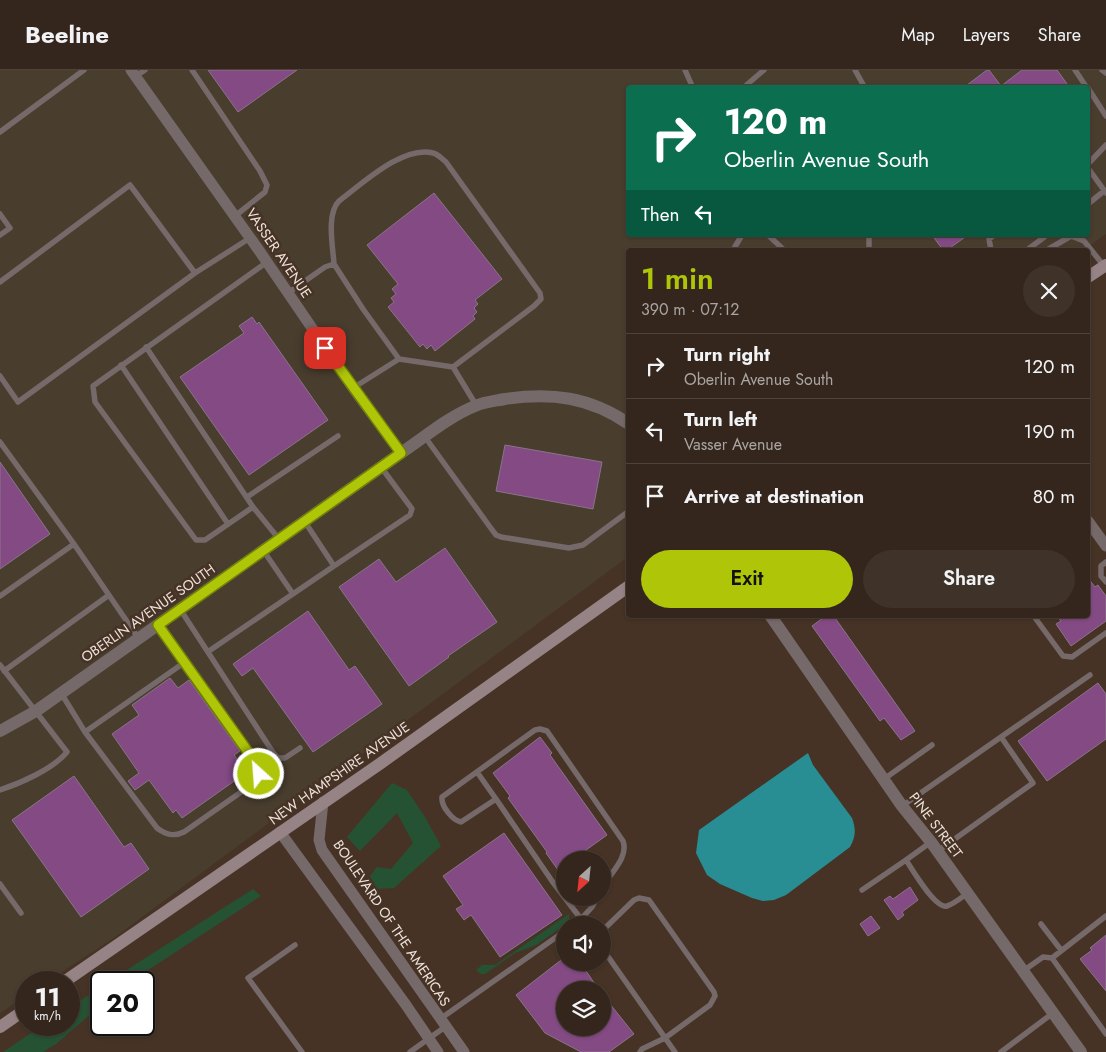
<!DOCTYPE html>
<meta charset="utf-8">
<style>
body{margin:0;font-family:Jost,sans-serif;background:#3f3229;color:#f1f3f6;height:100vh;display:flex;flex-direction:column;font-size:19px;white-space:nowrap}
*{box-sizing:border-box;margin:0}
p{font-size:16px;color:#a9a5a3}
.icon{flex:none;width:28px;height:28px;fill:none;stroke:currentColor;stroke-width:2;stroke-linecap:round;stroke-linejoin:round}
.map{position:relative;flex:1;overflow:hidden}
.panel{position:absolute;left:626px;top:178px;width:464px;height:370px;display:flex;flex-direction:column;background:#34261c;border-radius:5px;box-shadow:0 1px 4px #0004,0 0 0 1px #4e433b}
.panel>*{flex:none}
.top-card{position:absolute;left:626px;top:15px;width:464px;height:152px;border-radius:5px;box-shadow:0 1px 4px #0004,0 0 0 1px #4e433b;background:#0b6e4f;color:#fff;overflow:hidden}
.needle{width:32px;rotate:207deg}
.fabs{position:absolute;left:556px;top:781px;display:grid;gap:10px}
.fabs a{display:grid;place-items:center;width:55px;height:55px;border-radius:50%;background:#34261c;box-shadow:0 1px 4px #0004,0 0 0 1px #4e433b;font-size:25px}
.speed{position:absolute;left:15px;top:901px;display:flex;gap:10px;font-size:25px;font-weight:700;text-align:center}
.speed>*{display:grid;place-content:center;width:65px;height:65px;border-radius:50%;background:#34261c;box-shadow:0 1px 4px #0004,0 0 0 1px #4e433b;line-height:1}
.speed small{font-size:12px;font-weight:400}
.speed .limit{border:2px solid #111;border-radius:8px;background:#fff;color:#111}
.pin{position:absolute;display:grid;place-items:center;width:42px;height:42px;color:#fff;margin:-21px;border-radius:10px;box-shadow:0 2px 8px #0006}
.me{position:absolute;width:55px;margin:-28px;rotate:334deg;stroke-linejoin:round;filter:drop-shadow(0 0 4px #0008)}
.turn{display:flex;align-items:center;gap:18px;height:105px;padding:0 15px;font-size:22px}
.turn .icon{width:65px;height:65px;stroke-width:2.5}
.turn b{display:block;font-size:35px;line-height:42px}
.then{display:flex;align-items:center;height:48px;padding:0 15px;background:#0003;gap:10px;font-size:19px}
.round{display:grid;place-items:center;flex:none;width:52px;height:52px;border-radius:26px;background:#3f3229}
.head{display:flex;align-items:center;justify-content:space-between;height:85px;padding:0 15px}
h1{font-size:30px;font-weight:600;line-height:38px;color:#aec508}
.action{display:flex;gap:10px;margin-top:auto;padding:10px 15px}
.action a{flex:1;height:58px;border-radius:30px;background:#aec508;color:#111;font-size:20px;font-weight:600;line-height:58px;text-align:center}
.action a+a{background:#3f3229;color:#f1f3f6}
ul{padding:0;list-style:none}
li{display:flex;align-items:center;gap:15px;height:65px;padding:0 15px;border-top:1px solid #4e433b}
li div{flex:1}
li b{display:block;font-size:19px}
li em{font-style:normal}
header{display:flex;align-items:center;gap:30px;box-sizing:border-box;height:70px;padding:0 25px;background:#34261c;border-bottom:1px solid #4e433b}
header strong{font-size:24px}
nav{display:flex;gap:28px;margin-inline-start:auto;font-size:18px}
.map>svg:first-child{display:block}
.industrial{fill:#493d2e;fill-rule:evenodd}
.green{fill:#265234}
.water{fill:#288e94}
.building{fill:#844a84;stroke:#887587}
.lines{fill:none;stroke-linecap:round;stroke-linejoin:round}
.service{stroke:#75696a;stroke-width:5.5}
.minor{stroke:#75696a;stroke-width:11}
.tertiary{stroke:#75696a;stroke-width:12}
.secondary{stroke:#968386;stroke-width:12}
.route-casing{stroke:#718005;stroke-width:12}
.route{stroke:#aec508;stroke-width:9}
.labels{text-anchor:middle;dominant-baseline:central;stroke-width:5;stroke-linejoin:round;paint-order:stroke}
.street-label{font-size:14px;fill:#eee2da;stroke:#463326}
</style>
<header>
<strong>Beeline</strong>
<nav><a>Map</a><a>Layers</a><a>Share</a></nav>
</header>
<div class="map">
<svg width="1106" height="982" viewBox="0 0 1106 982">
<rect width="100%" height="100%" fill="#463326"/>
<!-- industrial -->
<path class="industrial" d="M0 0H1106V164L1083 180H629V486L111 870 46 912H26V926L0 943ZM629 18H1088V165H629Z"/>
<!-- green -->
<path class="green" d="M392 713 407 720 425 747 441 776 394 818 377 819 370 806 377 797 391 799 413 773 397 743 360 781 347 767Z
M253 819 261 826 130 912H108Z
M569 844V852L536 875 515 883 485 904H481L476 900 482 895H495Z
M101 917V935L56 974 43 982H3L43 955H69V938Z"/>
<!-- water -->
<path class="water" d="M808 683 813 695 852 748C856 759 856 766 850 777L786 825 774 830 763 831 752 828 720 814 707 805 696 783 699 760Z"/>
<!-- building -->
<path class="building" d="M208 0H297L238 42Z
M987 0H989L1001 16 1022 0H1057L1070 18H963Z
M434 123 502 209 475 230 478 234 474 238 477 242 473 246 475 249 435 281 431 275 427 279 423 274 420 277 388 237 394 232 391 228 396 224 392 219 398 214 367 175Z
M932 165H968L947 180H943Z
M252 247 257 254 259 252 328 350 249 405 180 307 244 263 239 256Z
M505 375 602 392 593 439 496 421Z
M0 392 50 464 0 499Z
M445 478 497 552 448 586 449 587 409 616 339 517 379 489 396 512Z
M1088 508 1095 517 1098 515 1106 526V551L1071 576 1056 554 1061 551 1056 545H1088Z
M308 541 349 600 355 596 382 634 313 682 253 598 242 606 233 594Z
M827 545H833L915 661 901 670 884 648 880 651 812 556Z
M170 608 178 618 189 610 240 681 234 685 247 702 182 748 176 740 173 743 149 710 135 720 128 711 139 703 112 664 139 645 132 635Z
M1098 613 1106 624V669L1047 711 1018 671Z
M540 667 552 683 550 685 607 765 572 790H565V795L558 800 546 783 547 782 508 728 510 726 493 703Z
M74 706 124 777 131 773 149 799 81 847 12 750Z
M504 763 562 845 500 887 471 845 464 850 456 839 463 835 443 806Z
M910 817 918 830 902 842 904 845 898 850 884 830 890 826 893 829Z
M871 846 880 858 868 866 860 854Z
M1106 865V921L1080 889 1092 880 1090 878Z
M565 887V892H580L599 920H565V958H602V924L634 964 609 982H581L545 963 516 925Z"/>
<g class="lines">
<!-- service -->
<path class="service" d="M192 0 260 101 267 115 265 122 235 146
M685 0 693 18
M855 0 865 18
M1075 0 1087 18
M1102 0 1106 3
M136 6 145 0
M743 18 764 0
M1088 18 1106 46
M0 62 84 0
M1088 94 1106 75
M1088 98 1106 123
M1088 134 1104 121
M0 144 10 158 0 165
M768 165 784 180
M869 165V180
M733 180 742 165
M991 180 989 169 994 165
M1027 180 1047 165
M1047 180 1071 166 1084 171 1104 196
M334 194C333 177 326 144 339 131 362 114 403 75 433 83 438 84 442 89 446 92L540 223 541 229 534 236 453 297
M0 212 130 115 195 203
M288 223 325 197 334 194 363 239 399 289 353 318
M146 277 253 437 279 469
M399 289 453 297 476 335
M121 295 228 454
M0 306 18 332 195 203 250 168
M425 367 490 457 496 465 501 467 569 478 583 475 629 441
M0 372 74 474 139 569
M247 427 338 366
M253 437 205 470H196L95 332 93 316 267 192
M305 452 334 496 410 445 412 439 381 397
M263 480 293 524
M1106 492 1101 496V506L1106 512
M0 526 74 474
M180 539 274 684 278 688H285L300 678
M1033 545 1063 586 1072 587 1106 563
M209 581 334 496
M0 595 67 682C53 699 21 713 0 720
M4 601 109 525
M61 623 85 662 157 758C166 765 174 767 184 762L254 713C260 706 259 701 256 693L158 555
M85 662 185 592
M477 702 496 729
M884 709 932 675
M902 736 1090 605
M931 772 906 790C912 799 935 839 947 836 954 834 962 827 968 823
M938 781 1033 713 1001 667
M0 814 21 843
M862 820 906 790
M597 828 592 837 581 849 552 811 496 729 461 752C452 750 441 736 442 727L535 660 540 659 547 661 623 771C629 788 610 803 602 818
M1041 854 1061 880
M573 855 581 849 586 855
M602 861 634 830 639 828 649 830 714 922 715 926 710 935 665 968 642 979 640 982
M295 875 248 908 302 982
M602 878 675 982
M1052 888 1106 846
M1023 901 1043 887 1052 888 1106 964
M440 949 565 861
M410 982 445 957
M1001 982 1053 943"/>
<!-- minor -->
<path class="minor" d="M131 0 258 179 353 318 401 383
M1088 451 1106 476
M323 732 319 770 322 780 464 982
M280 762 406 935 438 982"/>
<!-- tertiary -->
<path class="tertiary" d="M770 545 902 736 931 772 1081 982
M0 661 36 641 401 383C425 367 448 347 475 336 484 332 495 331 505 329 551 322 590 327 629 354"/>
<!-- secondary -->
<path class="secondary" d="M1088 207 1106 195
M64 912 381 693 629 516
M0 957 26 939"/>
</g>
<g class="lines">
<!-- route casing -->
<g class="route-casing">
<path id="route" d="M259 704 256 693 158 555 401 383 325 278"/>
</g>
<!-- route -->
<use href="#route" class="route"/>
</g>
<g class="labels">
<!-- street labels -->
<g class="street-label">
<text transform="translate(279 183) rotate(56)">VASSER AVENUE</text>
<text transform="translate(148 543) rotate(-35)">OBERLIN AVENUE SOUTH</text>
<text transform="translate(339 703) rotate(-35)">NEW HAMPSHIRE AVENUE</text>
<text transform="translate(936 755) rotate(53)">PINE STREET</text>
<text transform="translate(392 853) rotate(56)">BOULEVARD OF THE AMERICAS</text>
</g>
</g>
</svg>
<div class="fabs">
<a><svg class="needle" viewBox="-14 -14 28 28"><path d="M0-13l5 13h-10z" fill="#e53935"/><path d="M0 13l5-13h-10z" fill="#a9a5a3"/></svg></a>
<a><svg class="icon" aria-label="sound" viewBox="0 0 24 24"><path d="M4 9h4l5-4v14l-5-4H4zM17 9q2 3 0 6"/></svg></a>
<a><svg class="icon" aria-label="layers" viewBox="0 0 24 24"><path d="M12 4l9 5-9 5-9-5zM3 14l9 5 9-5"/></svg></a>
</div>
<div class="speed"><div>11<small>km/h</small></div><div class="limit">20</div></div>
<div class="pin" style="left:325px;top:278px;background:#d93025"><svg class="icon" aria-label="arrive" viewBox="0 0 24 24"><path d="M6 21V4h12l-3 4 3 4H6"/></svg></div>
<svg class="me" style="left:259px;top:704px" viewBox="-20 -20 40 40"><circle r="17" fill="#aec508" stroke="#fff" stroke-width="3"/><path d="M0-11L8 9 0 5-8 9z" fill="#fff"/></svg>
<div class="top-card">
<div class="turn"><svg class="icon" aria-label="right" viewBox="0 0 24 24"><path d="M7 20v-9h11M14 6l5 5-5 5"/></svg><div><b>120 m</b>Oberlin Avenue South</div></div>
<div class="then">Then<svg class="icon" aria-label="left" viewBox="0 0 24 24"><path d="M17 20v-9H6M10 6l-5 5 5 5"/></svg></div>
</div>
<section class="panel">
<div class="head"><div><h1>1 min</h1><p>390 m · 07:12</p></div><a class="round"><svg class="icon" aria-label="close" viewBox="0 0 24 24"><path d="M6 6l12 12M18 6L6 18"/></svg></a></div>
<ul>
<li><svg class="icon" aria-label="right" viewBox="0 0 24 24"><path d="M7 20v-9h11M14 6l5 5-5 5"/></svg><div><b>Turn right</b><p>Oberlin Avenue South</p></div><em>120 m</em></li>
<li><svg class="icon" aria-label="left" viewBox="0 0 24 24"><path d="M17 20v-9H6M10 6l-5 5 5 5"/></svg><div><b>Turn left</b><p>Vasser Avenue</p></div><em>190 m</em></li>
<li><svg class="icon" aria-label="arrive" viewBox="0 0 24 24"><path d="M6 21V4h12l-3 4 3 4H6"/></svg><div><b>Arrive at destination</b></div><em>80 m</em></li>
</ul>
<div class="action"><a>Exit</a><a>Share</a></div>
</section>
</div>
